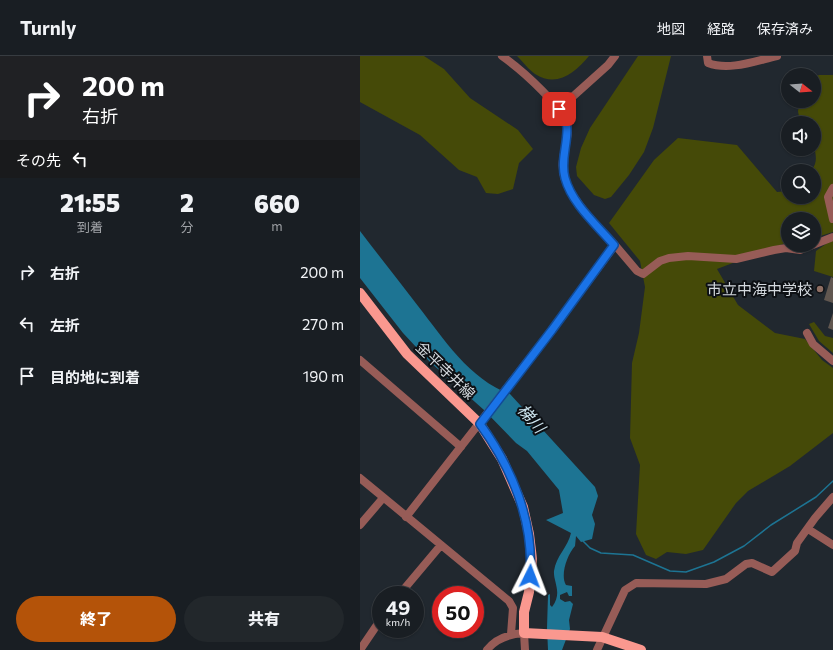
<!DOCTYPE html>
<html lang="ja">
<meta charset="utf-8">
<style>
body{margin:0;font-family:Commissioner,"Noto Sans JP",sans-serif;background:#22272b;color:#f1f3f6;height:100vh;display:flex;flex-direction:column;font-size:15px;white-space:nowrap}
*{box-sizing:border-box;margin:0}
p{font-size:13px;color:#9fa2a6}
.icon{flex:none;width:22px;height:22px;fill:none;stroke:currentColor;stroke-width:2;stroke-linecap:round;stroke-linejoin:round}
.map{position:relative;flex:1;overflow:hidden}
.panel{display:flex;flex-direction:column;background:#191e23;width:360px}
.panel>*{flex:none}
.hud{background:#202124;color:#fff;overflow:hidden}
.needle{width:26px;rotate:107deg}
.controls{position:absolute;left:421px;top:12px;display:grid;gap:8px}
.controls a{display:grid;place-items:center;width:40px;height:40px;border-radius:50%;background:#191e23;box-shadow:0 1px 3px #0004,0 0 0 1px #373c41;font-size:20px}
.speed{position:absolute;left:12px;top:530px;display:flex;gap:8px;font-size:20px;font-weight:700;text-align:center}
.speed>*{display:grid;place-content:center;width:52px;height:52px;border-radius:50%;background:#191e23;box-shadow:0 1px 3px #0004,0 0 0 1px #373c41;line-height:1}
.speed small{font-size:10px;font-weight:400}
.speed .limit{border:6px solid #d22;background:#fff;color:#111}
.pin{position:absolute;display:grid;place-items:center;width:34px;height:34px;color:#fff;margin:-17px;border-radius:8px;box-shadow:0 2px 6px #0006}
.me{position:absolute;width:44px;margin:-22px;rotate:3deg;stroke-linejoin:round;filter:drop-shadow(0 0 3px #0008)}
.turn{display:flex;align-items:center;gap:14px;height:84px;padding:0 16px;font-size:18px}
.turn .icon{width:52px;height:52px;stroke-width:2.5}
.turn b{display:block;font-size:28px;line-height:34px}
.then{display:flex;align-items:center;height:38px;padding:0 16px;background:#0003;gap:8px;font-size:15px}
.eta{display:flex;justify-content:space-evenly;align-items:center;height:68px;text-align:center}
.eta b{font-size:24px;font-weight:800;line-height:28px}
.primary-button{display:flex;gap:8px;margin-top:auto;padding:8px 16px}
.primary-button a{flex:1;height:46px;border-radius:24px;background:#b45309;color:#fff;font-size:16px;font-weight:800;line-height:46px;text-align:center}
.primary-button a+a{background:#22272b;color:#f1f3f6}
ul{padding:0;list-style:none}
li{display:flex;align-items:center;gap:12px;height:52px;padding:0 16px}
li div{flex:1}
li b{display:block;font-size:15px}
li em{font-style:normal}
header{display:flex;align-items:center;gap:24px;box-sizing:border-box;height:56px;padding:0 20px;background:#191e23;border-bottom:1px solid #373c41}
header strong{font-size:19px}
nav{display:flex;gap:22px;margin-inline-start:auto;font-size:14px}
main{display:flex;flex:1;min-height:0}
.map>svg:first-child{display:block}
.green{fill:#454a08}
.water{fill:#1d7493}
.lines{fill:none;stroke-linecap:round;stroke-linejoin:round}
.stream{stroke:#1d7493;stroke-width:1.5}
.building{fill:#615750}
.minor{stroke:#975c57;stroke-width:8}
.major{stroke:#fa988f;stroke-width:10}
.route-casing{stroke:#114b97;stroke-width:10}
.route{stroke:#1a73e8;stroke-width:7}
.education-dot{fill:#8d6e63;stroke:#0d1014;stroke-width:1.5}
.labels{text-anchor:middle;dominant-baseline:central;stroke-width:4;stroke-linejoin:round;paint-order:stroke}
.poi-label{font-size:15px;fill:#d3d8dd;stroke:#0d1014;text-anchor:end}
.street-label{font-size:15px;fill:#d3d8dd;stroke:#0d1014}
.water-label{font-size:16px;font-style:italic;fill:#cfe7f1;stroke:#0d1014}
</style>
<header>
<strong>Turnly</strong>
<nav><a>地図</a><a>経路</a><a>保存済み</a></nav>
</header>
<main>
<section class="panel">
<div class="hud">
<div class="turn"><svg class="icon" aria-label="right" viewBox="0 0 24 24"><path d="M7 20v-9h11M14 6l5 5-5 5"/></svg><div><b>200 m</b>右折</div></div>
<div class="then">その先<svg class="icon" aria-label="left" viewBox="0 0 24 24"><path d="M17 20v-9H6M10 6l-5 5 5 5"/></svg></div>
</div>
<div class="eta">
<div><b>21:55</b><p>到着</p></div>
<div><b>2</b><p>分</p></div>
<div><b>660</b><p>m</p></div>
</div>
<ul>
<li><svg class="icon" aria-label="right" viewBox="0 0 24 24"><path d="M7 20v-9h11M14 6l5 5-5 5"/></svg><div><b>右折</b></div><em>200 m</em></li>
<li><svg class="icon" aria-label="left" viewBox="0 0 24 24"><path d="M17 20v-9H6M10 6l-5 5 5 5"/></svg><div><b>左折</b></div><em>270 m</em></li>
<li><svg class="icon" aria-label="arrive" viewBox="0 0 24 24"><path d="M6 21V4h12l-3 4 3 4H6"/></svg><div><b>目的地に到着</b></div><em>190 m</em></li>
</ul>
<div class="primary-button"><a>終了</a><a>共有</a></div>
</section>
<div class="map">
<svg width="473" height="594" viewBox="0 0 473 594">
<rect width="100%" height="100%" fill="#21282f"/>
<!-- green -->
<path class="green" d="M0 0H64L84 13 110 42 158 74 173 93 159 107 153 133 138 138 126 137 117 121 99 114 60 79 0 46Z
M157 0H229C215 17 197 32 175 18 169 14 163 6 157 0Z
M278 0H311L293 72 284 96 269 119 251 141 245 143 234 139 217 120 216 111 221 92 230 72Z
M459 19H473V176L454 182V163H428V186L357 213 378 249 415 277 445 283 462 304 473 312V377L430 410 388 435 376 447 343 494 326 498 307 496 296 503 286 499 276 478 280 409 270 382 272 307 279 277 285 231 280 205 249 167 294 104 318 82 377 89 417 136 428 135V141H454V115H451C458 106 456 100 454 90 453 83 454 74 454 67H440L438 55 440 45H454V21Z
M473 183V221L454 215 456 195Z
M454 266 465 280 473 282V297L459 285 449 268Z"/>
<!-- water -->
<path class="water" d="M0 175C19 200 39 225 58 250 84 283 109 323 150 338L235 431 238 440 232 459 235 468 232 483 221 486 216 480 215 490C207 499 200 519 206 529L212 530V540H209L207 536 200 539V543L205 546 210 545 213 548 209 564 210 573 202 594H188L187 572 188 539 190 538V549L192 551C203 537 193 526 194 515 196 500 208 491 211 477L186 464 203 457 199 434 167 395 156 387 124 354 70 306 43 277 0 222Z"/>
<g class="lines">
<!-- stream -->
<path class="stream" d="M223 485 230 492 241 497 273 499 310 515 326 516 354 506 384 490 411 469 456 441 473 425"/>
</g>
<!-- building -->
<path class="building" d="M471 221 473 222V247L464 244Z
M473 257V274L468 272Z"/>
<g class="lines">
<!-- minor -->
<path class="minor" d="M347 0 348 7C369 15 395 5 417 0
M199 53 248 9 255 0
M473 132 468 141 473 163
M255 189 277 215 283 218 300 205 309 202 328 200 376 203 414 194 426 192 440 194 473 181
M447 277 453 288 473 305
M0 304 101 391
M0 422 149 545 153 552 151 578
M46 461 192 274 255 189C236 169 216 149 205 124 199 107 206 92 208 76 210 55 159 12 142 0
M0 469 23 442
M448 473 473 489
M39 539 81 489
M0 594 21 563
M127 594C136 582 150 578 164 577L165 594
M237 594 265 534 276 527 346 528 366 523 386 508 392 507 412 516 435 495 437 487 455 462 473 441"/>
<!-- major -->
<path class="major" d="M0 237 47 298 120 368 142 403 163 451 169 478 172 503 169 536 164 556V577L242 581 281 594"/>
</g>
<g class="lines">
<!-- route casing -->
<g class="route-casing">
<path id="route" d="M170 520C174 465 152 412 120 368L192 274 254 189C237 169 212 148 205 122 198 98 217 72 199 53"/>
</g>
<!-- route -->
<use href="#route" class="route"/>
</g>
<!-- markers -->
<circle class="education-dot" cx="460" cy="233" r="4"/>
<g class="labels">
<!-- poi labels -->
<g class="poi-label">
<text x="452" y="233">市立中海中学校</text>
</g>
<!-- street labels -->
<g class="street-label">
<text transform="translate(86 314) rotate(44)">金平寺井線</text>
</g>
<!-- water labels -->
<g class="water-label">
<text transform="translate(172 362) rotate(49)">梯川</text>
</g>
</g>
</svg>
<div class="controls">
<a><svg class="needle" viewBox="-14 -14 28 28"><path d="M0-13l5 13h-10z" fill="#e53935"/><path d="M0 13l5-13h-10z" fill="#9fa2a6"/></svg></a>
<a><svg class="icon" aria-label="sound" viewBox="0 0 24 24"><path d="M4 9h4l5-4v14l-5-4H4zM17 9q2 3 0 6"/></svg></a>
<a><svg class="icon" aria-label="search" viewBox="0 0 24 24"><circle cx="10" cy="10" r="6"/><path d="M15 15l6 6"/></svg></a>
<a><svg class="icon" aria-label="layers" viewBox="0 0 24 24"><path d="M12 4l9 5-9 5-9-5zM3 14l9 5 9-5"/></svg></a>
</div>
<div class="speed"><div>49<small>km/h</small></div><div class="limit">50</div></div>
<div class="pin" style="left:199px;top:53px;background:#d93025"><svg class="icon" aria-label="arrive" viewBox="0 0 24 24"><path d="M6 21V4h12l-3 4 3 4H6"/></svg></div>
<svg class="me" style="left:170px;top:520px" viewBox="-20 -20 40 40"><path d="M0-17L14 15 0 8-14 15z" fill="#1a73e8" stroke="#fff" stroke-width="4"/></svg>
</div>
</main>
